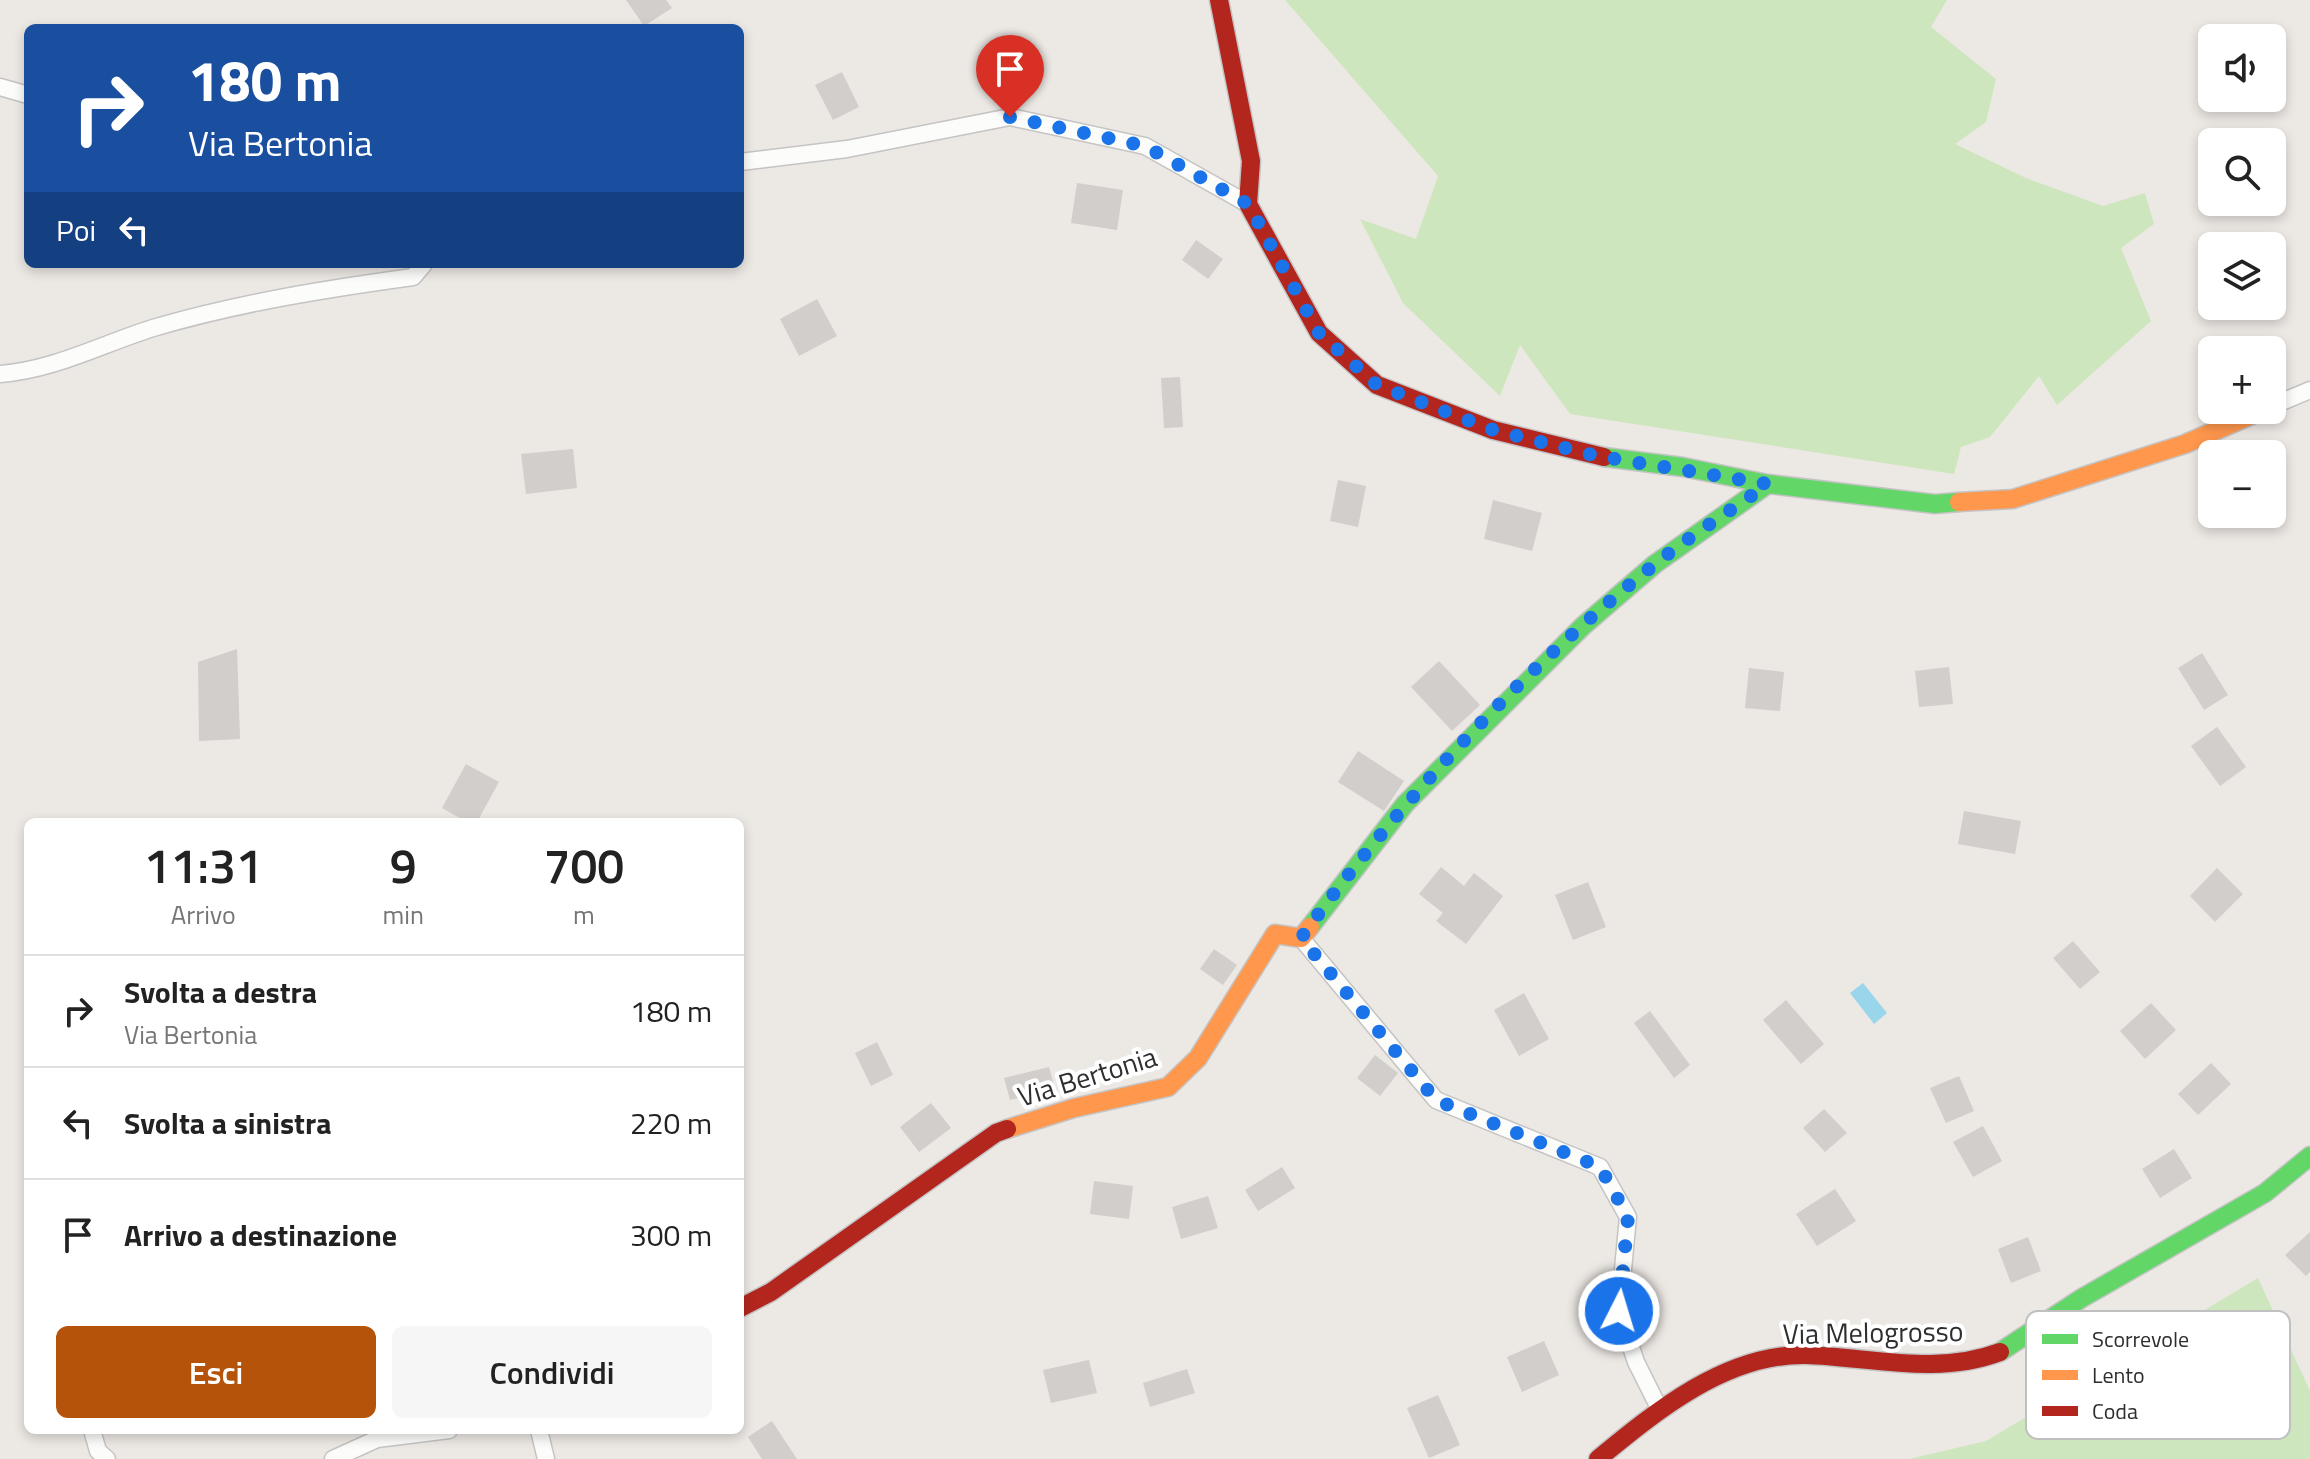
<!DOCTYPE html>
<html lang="it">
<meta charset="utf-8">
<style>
body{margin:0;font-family:"Titillium Web",sans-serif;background:#f6f6f6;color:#222;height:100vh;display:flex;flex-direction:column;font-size:30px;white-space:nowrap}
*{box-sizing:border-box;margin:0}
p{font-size:26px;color:#767676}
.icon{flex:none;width:44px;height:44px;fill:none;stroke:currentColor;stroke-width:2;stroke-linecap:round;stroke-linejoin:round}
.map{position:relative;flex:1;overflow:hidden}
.panel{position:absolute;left:24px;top:818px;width:720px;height:616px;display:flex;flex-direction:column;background:#fff;border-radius:12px;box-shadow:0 4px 12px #0003}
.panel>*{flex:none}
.hud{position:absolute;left:24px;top:24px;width:720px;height:244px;border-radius:12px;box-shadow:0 4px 12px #0003;background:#1a4fa0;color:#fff;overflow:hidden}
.buttons{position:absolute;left:2198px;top:24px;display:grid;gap:16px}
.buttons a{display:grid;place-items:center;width:88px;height:88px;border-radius:12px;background:#fff;box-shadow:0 4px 12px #0003;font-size:40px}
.pin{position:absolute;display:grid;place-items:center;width:68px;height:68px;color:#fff;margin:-82px -34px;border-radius:50% 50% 50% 0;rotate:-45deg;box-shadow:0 0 8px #0007}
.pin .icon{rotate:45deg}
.me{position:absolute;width:88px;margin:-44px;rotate:5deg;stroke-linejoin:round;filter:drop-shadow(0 0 6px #0008)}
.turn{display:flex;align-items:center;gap:28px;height:168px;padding:0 32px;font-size:36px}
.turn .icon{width:104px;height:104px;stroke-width:2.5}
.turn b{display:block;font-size:56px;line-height:68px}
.then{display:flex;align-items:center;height:76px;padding:0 32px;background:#0003;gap:16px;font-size:30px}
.eta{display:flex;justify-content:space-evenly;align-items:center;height:136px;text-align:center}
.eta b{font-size:48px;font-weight:600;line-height:56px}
.primary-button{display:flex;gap:16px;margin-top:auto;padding:16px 32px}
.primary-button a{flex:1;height:92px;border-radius:12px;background:#b45309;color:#fff;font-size:32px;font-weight:600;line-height:92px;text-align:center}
.primary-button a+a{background:#f6f6f6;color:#222}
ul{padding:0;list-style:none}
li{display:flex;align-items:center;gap:24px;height:112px;padding:0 32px;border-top:2px solid #e0e0e0}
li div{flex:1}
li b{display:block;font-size:30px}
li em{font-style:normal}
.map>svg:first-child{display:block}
.green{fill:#cee6be}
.water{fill:#99d6ec}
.building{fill:#d1cecb}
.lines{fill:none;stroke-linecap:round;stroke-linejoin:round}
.street-casing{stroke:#c5c4c5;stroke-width:19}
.fast-casing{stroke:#c5c4c5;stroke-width:21}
.slow-casing{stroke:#c5c4c5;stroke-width:21}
.jam-casing{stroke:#c5c4c5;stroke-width:21}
.street{stroke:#fcfcfb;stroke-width:16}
.fast{stroke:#63d668;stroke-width:18}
.slow{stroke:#ff974d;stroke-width:18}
.jam{stroke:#b3261e;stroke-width:18}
.route{stroke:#1a73e8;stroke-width:14;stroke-dasharray:0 25.2}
.labels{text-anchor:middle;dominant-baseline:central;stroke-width:8;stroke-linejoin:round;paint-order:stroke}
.street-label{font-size:28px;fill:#2e2e2e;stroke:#fff}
.key{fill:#fff;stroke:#c0c0c0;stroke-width:2}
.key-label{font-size:22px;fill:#2e2e2e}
</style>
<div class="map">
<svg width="2310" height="1459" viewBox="0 0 2310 1459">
<rect width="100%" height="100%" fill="#ece8e4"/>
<!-- green -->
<path class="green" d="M1285 0H1947L1931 27 1996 79 1986 122 1955 144 2026 178 2103 206 2145 193 2154 224 2121 248 2151 321 2057 405 2039 376 1990 437 1961 447 1954 474 1570 414 1520 345 1500 396 1403 303 1360 219 1416 239 1438 176Z
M2258 1278 2310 1391V1459H1909L1986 1441Z"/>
<!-- water -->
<path class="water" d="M1863 983 1887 1013 1874 1024 1850 993Z"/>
<!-- building -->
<path class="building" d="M626 0H666L672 8 644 26Z
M842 72 859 107 833 120 815 85Z
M1077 183 1123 190 1117 230 1071 223Z
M1196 240 1223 259 1208 279 1182 260Z
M817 299 837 336 799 356 780 319Z
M1180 377 1183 427 1164 428 1161 378Z
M573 449 577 488 526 494 521 454Z
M1338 480 1366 486 1358 527 1330 521Z
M1493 500 1542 513 1532 551 1484 539Z
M237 649 240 739 199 741 198 662Z
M2202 653 2228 695 2204 710 2178 668Z
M1439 661 1480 705 1452 731 1411 687Z
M1949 667 1953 704 1919 707 1915 671Z
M1749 668 1784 672 1780 711 1745 708Z
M2217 727 2246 767 2220 786 2191 746Z
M1358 751 1404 781 1384 811 1338 782Z
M466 764 499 782 477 822H467L442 808Z
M1964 811 2021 821 2015 854 1958 844Z
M1441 867 1464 886 1474 873 1503 896 1466 944 1436 921 1443 913 1419 894Z
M2217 868 2243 894 2215 922 2190 896Z
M1588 882 1606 927 1573 940 1555 895Z
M2073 941 2100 972 2080 989 2053 958Z
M1214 949 1237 965 1223 985 1200 969Z
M1524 993 1549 1039 1519 1056 1494 1010Z
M1786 1000 1824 1044 1801 1064 1763 1020Z
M2151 1003 2176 1030 2145 1059 2120 1031Z
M1650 1011 1690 1065 1674 1078 1634 1023Z
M877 1042 893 1075 871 1086 855 1053Z
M1375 1055 1398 1073 1380 1096 1357 1078Z
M2211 1063 2231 1084 2198 1115 2178 1094Z
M1049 1067 1055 1089 1010 1100 1004 1078Z
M1959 1076 1974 1111 1946 1123 1930 1088Z
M931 1103 951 1128 919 1152 900 1127Z
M1824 1109 1847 1133 1825 1152 1803 1128Z
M1983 1126 2002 1161 1973 1177 1953 1142Z
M2174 1149 2192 1178 2160 1198 2142 1169Z
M1282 1167 1295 1188 1258 1211 1245 1190Z
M1094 1181 1133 1186 1129 1219 1090 1214Z
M1835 1189 1856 1221 1817 1246 1796 1214Z
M1208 1196 1218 1228 1181 1239 1172 1207Z
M2310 1232V1272L2306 1276 2285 1255Z
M2028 1237 2041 1271 2011 1283 1998 1249Z
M1544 1341 1559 1375 1522 1392 1507 1357Z
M1089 1360 1097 1393 1051 1403 1043 1370Z
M1187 1369 1195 1393 1150 1407 1143 1383Z
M1438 1395 1460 1445 1429 1458 1407 1408Z
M772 1421 797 1459H762L748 1437Z"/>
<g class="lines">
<!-- street casing -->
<g class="street-casing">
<path id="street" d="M0 87 28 95
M740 162 847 149 1010 117 1145 146 1248 204
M0 374C54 370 102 344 153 328 238 303 325 289 413 277L424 264
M2272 406 2310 390
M1301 938 1436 1100 1600 1167 1628 1217 1619 1311 1636 1362 1660 1410
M92 1430 98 1451 107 1459
M539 1430 546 1459
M333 1459 377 1439 449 1430"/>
</g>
<!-- fast casing -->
<g class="fast-casing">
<path id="fast" d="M1604 457 1683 467 1768 484 1935 504 1959 502
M1310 927 1405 804 1583 626 1655 564 1768 484
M2000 1352 2082 1298 2265 1193 2310 1156"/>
</g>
<!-- slow casing -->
<g class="slow-casing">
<path id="slow" d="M1959 502 2013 499 2185 444 2263 410
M1007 1129 1074 1108 1168 1087 1198 1058 1275 934 1301 938 1310 927"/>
</g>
<!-- jam casing -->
<g class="jam-casing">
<path id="jam" d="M1219 0 1251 161 1248 204 1319 333 1377 385 1493 430 1604 457
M740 1308 771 1292 996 1133 1007 1129
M1598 1459C1656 1411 1727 1353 1806 1355 1870 1357 1937 1376 2000 1352"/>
</g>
<!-- street -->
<use href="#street" class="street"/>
<!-- fast -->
<use href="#fast" class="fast"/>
<!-- slow -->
<use href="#slow" class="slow"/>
<!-- jam -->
<use href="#jam" class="jam"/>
</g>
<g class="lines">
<!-- route -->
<path class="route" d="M1010 117 1145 146 1248 204 1319 333 1377 385 1493 430 1597 456 1768 484C1730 511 1690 536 1654 565 1525 667 1397 804 1301 938L1436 1100 1600 1167 1628 1217 1619 1311"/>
</g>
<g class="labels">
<!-- street labels -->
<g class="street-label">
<text transform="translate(1087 1076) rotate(-17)">Via Bertonia</text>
<text transform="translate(1873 1332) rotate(-1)">Via Melogrosso</text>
</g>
</g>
<!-- legend -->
<rect x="2026" y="1311" width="264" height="128" rx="12" class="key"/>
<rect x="2042" y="1334" width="36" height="10" fill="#63d668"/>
<rect x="2042" y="1370" width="36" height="10" fill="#ff974d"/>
<rect x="2042" y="1406" width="36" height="10" fill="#b3261e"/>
<g class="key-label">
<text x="2092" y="1347">Scorrevole</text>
<text x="2092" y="1383">Lento</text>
<text x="2092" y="1419">Coda</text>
</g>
</svg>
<div class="buttons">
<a><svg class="icon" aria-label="sound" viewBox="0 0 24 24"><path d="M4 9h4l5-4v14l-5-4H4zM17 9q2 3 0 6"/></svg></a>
<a><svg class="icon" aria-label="search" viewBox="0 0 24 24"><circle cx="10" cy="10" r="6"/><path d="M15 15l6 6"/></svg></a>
<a><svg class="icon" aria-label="layers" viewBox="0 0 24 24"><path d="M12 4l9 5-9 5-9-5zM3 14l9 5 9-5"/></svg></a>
<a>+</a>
<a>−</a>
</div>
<div class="pin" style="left:1010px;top:117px;background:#d93025"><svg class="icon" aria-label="arrive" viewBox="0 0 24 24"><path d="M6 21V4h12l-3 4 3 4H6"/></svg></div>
<svg class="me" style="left:1619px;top:1311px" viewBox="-20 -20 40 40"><circle r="17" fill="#1a73e8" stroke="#fff" stroke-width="3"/><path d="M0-11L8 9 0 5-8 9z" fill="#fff"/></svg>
<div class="hud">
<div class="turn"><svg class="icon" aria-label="right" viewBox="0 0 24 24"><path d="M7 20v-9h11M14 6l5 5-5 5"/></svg><div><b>180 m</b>Via Bertonia</div></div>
<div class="then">Poi<svg class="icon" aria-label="left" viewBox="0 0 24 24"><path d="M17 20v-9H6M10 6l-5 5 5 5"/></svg></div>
</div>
<section class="panel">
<div class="eta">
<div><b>11:31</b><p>Arrivo</p></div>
<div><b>9</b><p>min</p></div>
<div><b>700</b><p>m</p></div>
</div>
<ul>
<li><svg class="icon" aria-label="right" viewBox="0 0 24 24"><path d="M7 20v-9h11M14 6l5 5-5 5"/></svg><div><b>Svolta a destra</b><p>Via Bertonia</p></div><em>180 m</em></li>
<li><svg class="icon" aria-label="left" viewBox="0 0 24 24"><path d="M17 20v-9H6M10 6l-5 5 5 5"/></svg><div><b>Svolta a sinistra</b></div><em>220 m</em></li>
<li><svg class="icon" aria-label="arrive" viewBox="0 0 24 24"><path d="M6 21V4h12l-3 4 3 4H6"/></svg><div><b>Arrivo a destinazione</b></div><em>300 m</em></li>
</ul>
<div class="primary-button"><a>Esci</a><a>Condividi</a></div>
</section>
</div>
